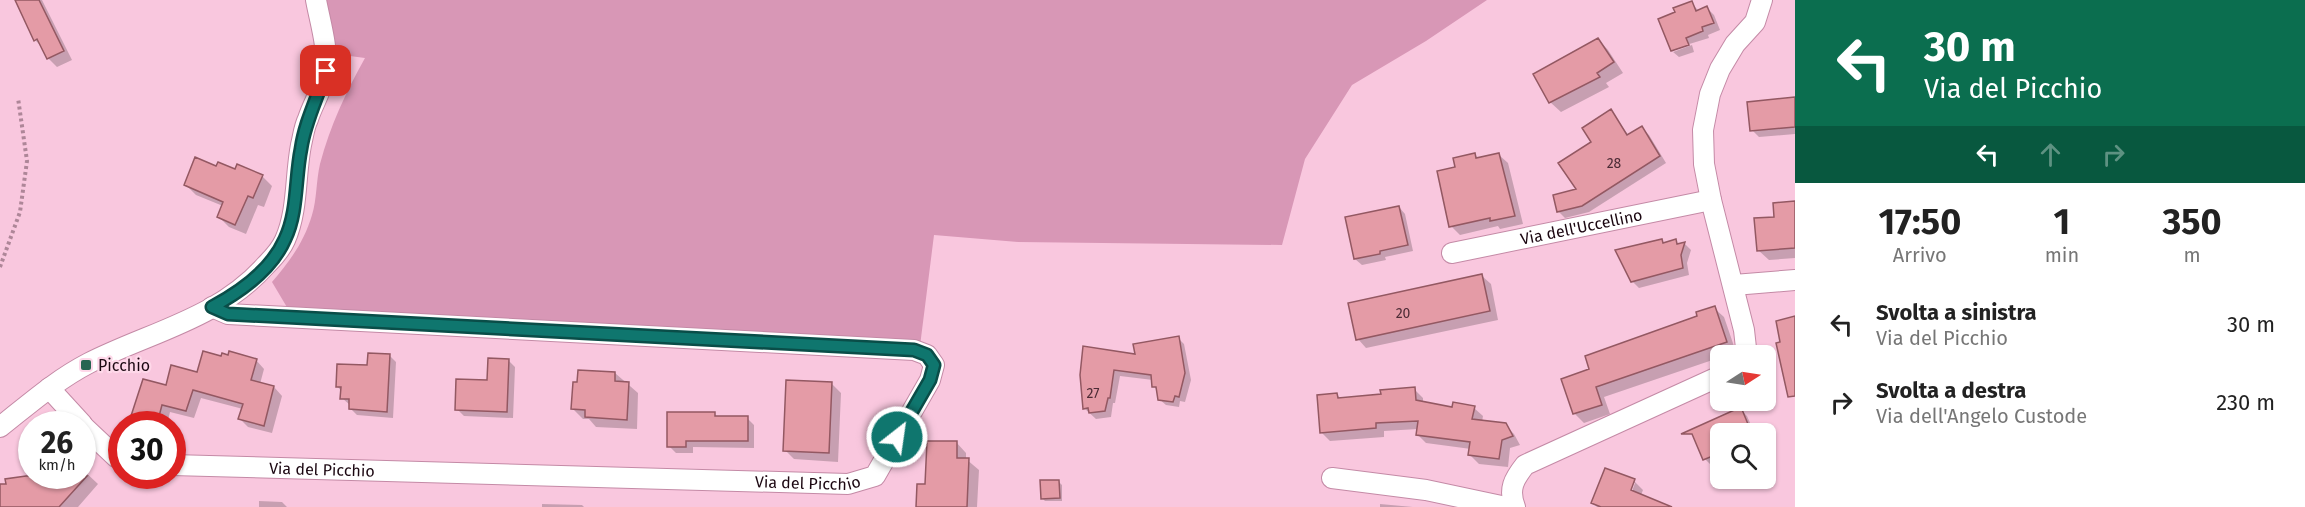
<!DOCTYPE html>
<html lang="it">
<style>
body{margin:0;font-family:"Fira Sans",sans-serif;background:#f2f2f2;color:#222;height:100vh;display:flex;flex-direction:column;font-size:22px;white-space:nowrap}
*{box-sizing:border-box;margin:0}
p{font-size:20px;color:#767676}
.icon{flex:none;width:33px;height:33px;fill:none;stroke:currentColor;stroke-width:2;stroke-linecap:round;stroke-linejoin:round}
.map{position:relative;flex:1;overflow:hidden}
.details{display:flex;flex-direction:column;background:#fff;width:510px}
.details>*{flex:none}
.guide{background:#0b6e4f;color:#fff;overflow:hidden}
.needle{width:39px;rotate:78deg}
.controls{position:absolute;left:1710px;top:345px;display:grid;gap:12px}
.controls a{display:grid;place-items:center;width:66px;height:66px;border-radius:9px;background:#fff;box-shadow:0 2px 4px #0004;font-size:30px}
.speed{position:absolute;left:18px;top:411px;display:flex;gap:12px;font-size:30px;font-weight:700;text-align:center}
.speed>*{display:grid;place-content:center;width:78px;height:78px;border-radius:50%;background:#fff;box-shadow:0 2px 4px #0004;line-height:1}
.speed small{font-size:15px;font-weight:400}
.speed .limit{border:9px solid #d22;background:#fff;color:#111}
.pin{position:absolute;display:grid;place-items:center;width:51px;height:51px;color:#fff;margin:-26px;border-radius:12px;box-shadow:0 3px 9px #0006}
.me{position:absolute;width:66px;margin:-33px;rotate:30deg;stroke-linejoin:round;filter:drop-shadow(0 0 4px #0008)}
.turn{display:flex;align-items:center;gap:21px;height:126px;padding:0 30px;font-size:27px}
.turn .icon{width:78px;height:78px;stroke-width:2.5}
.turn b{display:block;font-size:42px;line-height:51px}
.lanes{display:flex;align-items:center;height:57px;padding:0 30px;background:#0003;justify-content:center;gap:30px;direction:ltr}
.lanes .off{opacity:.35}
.eta{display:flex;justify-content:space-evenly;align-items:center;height:102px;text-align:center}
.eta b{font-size:36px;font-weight:700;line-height:42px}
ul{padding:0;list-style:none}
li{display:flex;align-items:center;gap:18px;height:78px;padding:0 30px}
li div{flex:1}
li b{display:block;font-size:22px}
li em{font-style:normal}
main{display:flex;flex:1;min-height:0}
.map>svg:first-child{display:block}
.green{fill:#d897b6}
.shadow{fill:#0003;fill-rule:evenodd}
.building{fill:#e49ba6;stroke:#935862;stroke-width:1.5}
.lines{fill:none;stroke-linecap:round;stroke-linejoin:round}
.street-casing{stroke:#c48aa6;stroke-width:22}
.path{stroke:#ae8698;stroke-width:4;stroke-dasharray:3 3;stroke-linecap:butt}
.street{stroke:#fff;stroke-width:20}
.route-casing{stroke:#0a4d48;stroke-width:15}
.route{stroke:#0f766e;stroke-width:10}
.poi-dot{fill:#266551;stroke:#fed8e9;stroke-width:2}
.labels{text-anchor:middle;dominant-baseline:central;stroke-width:4.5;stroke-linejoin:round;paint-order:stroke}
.number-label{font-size:14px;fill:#4d2c36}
.street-label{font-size:16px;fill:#1b0711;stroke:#fed8e9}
.poi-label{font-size:16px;fill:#1b0711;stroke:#fed8e9;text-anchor:start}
</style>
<main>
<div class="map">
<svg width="1795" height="507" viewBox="0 0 1795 507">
<rect width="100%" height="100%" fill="#f9c7de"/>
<!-- green -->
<path class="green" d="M322 0H1487L1426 41 1352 85 1305 159 1282 245 1018 242 934 235 920 346 291 314 272 282C290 261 304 242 312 215 317 199 316 181 320 164 330 126 346 92 365 58L335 54Z"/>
<!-- shadow -->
<path class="shadow" d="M17 0H42L72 60 57 67 48 58 43 48 35 40Z
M1691 3 1699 11 1707 8 1714 15 1720 30 1708 35 1709 38 1673 49V52L1672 50 1677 13Z
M1598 39 1608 50 1623 73 1606 83 1609 87 1561 112 1550 102Z
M1692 45 1694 52 1679 57 1673 52Z
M1795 99V134L1759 137 1752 130Z
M1611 111 1629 136 1642 128 1649 135 1666 163 1589 212 1565 218 1558 211 1578 190 1593 143Z
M1475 155 1479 159 1499 155 1508 163 1523 224 1500 229 1498 226 1460 235 1451 226 1457 168Z
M217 168 262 176 272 186 264 207 258 205 246 234 229 227 219 217 223 206 196 195 186 185Z
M1795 203V258L1769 260 1758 250 1776 218Z
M1399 207 1405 214 1413 251 1385 257 1386 260 1362 265 1355 259Z
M1661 240 1665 244 1675 241 1680 245 1685 244 1691 250 1687 263 1689 275 1639 288 1632 281Z
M1482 276 1491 284 1498 320 1366 348 1358 339Z
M1714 308 1724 317 1736 352 1604 397 1610 414 1584 423 1574 413 1591 370 1699 317Z
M1178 338 1184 344 1191 380 1185 402 1180 401 1179 407 1166 405 1159 399 1153 380 1120 376 1115 403H1113L1111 417 1096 419 1084 408 1081 375 1137 356Z
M390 356 396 362 393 418 357 415 350 408V405L342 398V392L337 386Z
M222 358 256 360 264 369 260 384 274 387 282 396 272 433 248 427 240 419 243 409 201 398 194 418 170 412 167 424H138L132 419 167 387 198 373Z
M508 360 515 367 513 418 464 416 457 409 488 382Z
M615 373 638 393 637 429 596 427 589 419H583L573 409Z
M831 383 841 393 838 462 794 459 785 450Z
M1414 389 1423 398V403L1453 409 1474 408 1483 416 1482 422 1505 425 1514 434 1520 445 1510 448 1508 467 1479 464 1470 455 1471 449 1426 443 1417 434 1418 429 1384 431V437L1330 441 1321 432 1337 395 1341 399 1383 395Z
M1740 409 1747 416 1755 434H1720V463L1712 466 1705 459 1692 430Z
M714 414 718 417 747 418 754 425V448L693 447V453H676L669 446Z
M956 442 966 453V459L979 470 977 507H918L926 486Z
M82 469 98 484 78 507H0V486L8 485 26 478 32 473V476H82Z
M1634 481 1643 490 1641 495 1671 507H1597L1593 503ZM1632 483H1635L1630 497Z
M1059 482 1062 485V501H1045L1042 498Z
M259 501 282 502 287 507H259Z
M542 504 582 505 584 507H542Z
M1380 504 1413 507H1380Z"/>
<!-- building -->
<path class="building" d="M15 0H39L64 51 47 59 37 39 34 41Z
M1692 1 1696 11 1707 6 1714 23 1702 27 1703 31 1686 38 1689 45 1671 51 1658 19 1675 12 1673 8Z
M1598 38 1614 62 1597 73 1600 77 1549 103 1533 74Z
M1795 97V127L1750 131 1747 102Z
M1611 109 1627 135 1642 126 1660 156 1582 206 1557 212 1553 195 1576 189 1558 163 1591 142 1582 128Z
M1475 153 1476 158 1499 153 1515 216 1490 221V218L1449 227 1437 171 1455 167 1453 158Z
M195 157 216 166 218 162 235 169 237 164 263 175 253 198 248 196 235 225 217 217 223 202 184 185Z
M1795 201V248L1757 251 1754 218 1774 217 1773 203Z
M1399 206 1408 245 1380 251V254L1354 259 1345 217Z
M1662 239 1663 243 1676 239 1677 244 1685 242 1681 255 1683 268 1631 282 1615 250Z
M1482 274 1490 311 1356 340 1348 303Z
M1715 306 1727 342 1596 387 1602 405 1573 414 1561 379 1589 369 1585 356 1697 316 1696 312Z
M1795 316V396L1788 397 1776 343 1780 342 1776 321Z
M1179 336 1185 373 1179 397 1175 396 1173 402 1158 400 1156 387H1152L1151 375 1114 370 1110 398H1108L1105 411 1089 413 1088 408 1083 409 1080 375 1083 346 1135 354 1133 344Z
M203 351 221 356 222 353 228 355 229 351 257 359 251 380 274 386 264 426 238 419 243 404 193 390 186 411 162 405 157 424 130 419 143 379 166 385 171 365 197 372Z
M368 353 390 354 387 412 349 409V399H340L341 387H336L337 364 367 365Z
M488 358 509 359 507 412 455 410 456 379 487 380Z
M578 370 615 372V381L629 382 627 420 585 417V410L571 409 573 382H577Z
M786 380 832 382 829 453 783 451Z
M1415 387 1416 400 1452 407 1453 402 1475 406 1472 419 1506 423 1513 436 1502 440 1499 459 1468 455 1470 442 1416 435 1418 421 1376 423V428L1320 433 1317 395 1337 393 1338 398 1381 394 1380 390Z
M1741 407 1752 434H1720V453L1703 460 1692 434H1681Z
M667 412H715V416H748V441H686V447H667Z
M927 441H957V458H969L967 507H916L917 484H925Z
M1605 468 1635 479 1631 490 1672 507H1601L1591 503Z
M26 476H87L59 507H0V484H6L5 479Z
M1040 480H1059L1060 498 1041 499Z"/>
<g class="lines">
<!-- street casing -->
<g class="street-casing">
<g id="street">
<path id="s1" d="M1452 253 1711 200"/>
<path d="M1734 285 1795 280"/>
<path d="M1745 356 1746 348 1744 330 1711 200 1704 164 1703 130 1710 94 1720 69 1735 44 1755 22 1762 0"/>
<path d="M49 388 82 424"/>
<path d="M82 425 116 457 122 459"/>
<path d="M0 427C28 405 56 380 89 363 150 332 218 319 266 265 273 258 281 249 285 240 298 211 295 176 301 145 303 137 304 127 308 119 313 103 323 89 325 72 329 50 320 22 316 0"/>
<path id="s2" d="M172 465 848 484 875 476 930 380 934 365 927 355 914 350 228 314 212 307"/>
<path d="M1332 478 1426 490 1506 507"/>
<path d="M1515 507C1508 489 1514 479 1525 465L1720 376"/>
</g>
</g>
<!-- path -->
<path class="path" d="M0 267 20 212 27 161 18 98"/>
<!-- street -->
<use href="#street" class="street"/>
</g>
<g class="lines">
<!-- route casing -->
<g class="route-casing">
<path id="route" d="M326 71C318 97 305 121 301 149 295 178 298 212 285 239 272 269 240 292 212 307L228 314 914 350 927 355 934 365 930 380 897 437"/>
</g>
<!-- route -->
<use href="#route" class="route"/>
</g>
<!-- markers -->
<rect class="poi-dot" x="80" y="359" width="12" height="12" rx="3"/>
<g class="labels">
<!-- number labels -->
<g class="number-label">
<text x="1614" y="163">28</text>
<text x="1403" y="313">20</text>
<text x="1093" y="393">27</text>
</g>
<!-- street labels -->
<g class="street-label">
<text stroke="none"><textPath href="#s1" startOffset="132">Via dell'Uccellino</textPath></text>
<text stroke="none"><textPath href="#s2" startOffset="150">Via del Picchio</textPath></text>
<text stroke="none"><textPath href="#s2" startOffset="636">Via del Picchio</textPath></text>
</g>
<!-- poi labels -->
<g class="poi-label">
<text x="98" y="365">Picchio</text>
</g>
</g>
</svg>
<div class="controls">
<a><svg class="needle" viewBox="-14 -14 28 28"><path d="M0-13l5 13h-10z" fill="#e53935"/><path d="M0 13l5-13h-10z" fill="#767676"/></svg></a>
<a><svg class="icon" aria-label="search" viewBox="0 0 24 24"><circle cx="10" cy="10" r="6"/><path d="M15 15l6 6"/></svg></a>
</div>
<div class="speed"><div>26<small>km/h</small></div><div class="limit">30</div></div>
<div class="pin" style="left:326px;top:71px;background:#d93025"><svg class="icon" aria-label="arrive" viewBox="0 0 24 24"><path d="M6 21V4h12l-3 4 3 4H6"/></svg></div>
<svg class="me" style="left:897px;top:437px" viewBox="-20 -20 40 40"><circle r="17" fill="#0f766e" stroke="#fff" stroke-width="3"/><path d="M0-11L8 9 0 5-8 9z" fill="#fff"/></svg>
</div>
<section class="details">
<div class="guide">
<div class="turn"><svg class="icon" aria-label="left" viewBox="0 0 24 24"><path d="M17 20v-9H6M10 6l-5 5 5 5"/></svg><div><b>30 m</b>Via del Picchio</div></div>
<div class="lanes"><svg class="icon" aria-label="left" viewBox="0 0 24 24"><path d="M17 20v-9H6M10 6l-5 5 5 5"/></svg><svg class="icon off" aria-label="ahead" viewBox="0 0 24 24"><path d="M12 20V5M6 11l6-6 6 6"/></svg><svg class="icon off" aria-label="right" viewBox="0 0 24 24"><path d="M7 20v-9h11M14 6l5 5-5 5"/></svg></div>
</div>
<div class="eta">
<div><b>17:50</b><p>Arrivo</p></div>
<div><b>1</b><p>min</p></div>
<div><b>350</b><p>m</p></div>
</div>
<ul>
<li><svg class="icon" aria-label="left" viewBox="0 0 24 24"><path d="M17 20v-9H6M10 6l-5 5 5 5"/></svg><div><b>Svolta a sinistra</b><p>Via del Picchio</p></div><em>30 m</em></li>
<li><svg class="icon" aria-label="right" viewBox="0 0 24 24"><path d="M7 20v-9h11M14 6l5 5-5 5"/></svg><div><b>Svolta a destra</b><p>Via dell'Angelo Custode</p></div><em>230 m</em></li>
</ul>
</section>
</main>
